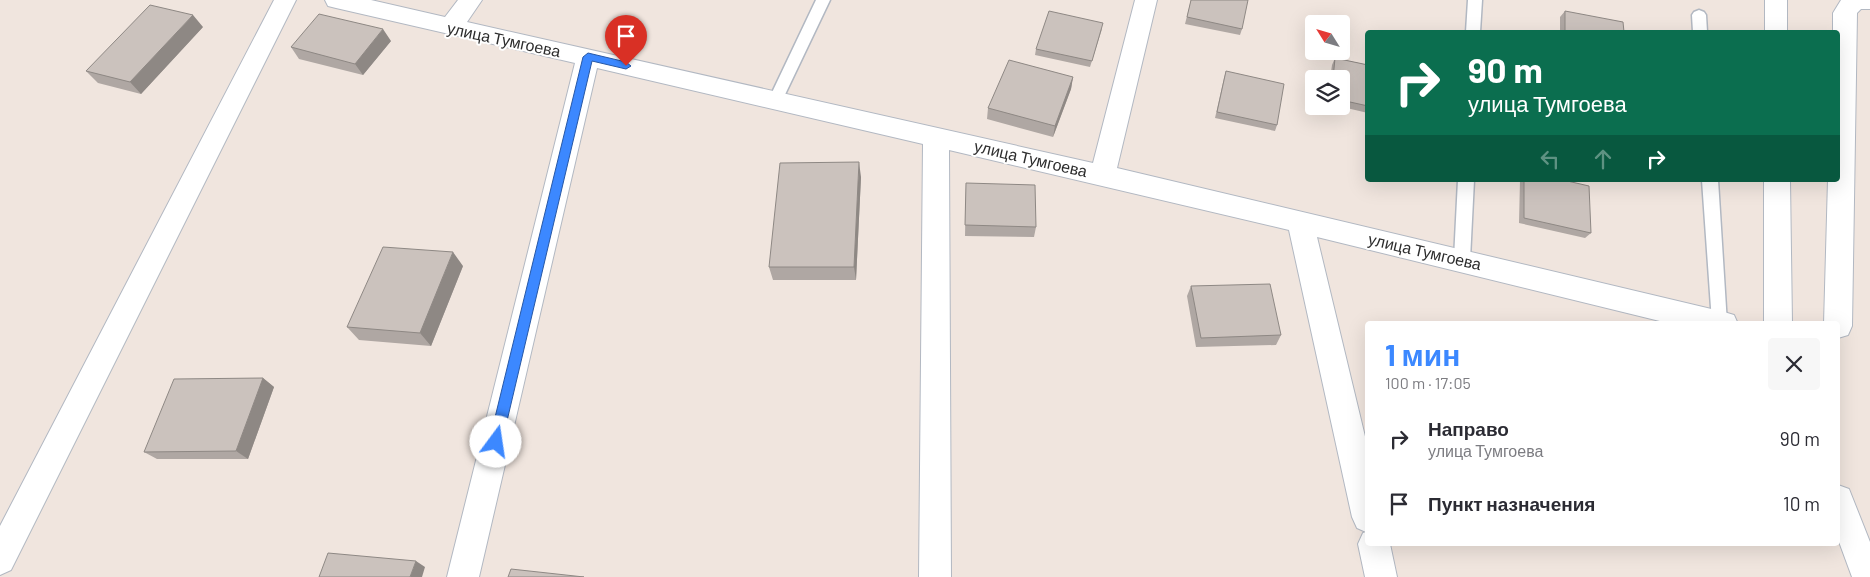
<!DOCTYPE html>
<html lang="ru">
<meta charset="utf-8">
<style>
body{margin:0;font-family:Barlow,sans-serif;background:#f7f7f7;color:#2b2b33;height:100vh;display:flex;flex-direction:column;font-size:19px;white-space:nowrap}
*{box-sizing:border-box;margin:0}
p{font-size:16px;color:#7c7c81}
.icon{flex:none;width:28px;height:28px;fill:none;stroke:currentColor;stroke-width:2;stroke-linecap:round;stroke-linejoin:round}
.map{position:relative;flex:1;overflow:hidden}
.sheet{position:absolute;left:1365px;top:321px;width:475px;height:225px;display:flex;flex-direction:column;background:#fff;border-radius:5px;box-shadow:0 5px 20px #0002}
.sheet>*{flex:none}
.banner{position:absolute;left:1365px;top:30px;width:475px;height:152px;border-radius:5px;box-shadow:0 5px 20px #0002;background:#0b6e4f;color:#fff;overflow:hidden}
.needle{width:32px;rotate:307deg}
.tools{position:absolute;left:1305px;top:15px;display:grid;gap:10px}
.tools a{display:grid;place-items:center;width:45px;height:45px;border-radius:5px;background:#fff;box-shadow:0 5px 20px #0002;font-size:25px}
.pin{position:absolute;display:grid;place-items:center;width:42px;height:42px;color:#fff;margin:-51px -21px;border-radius:50% 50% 50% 0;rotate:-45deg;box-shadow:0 0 5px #0007}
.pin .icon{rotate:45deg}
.me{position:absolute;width:55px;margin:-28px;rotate:14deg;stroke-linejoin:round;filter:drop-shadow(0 0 4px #0008)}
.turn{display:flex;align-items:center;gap:18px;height:105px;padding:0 20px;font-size:22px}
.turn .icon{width:65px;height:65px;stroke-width:2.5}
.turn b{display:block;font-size:35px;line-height:42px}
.lanes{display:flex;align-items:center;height:48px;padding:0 20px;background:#0003;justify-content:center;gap:25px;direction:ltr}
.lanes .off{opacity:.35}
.round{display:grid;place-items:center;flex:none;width:52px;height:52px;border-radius:5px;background:#f7f7f7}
.head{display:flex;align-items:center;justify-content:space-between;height:85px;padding:0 20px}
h1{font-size:30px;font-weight:700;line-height:38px;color:#3c88ff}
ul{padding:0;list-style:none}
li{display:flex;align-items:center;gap:15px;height:65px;padding:0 20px}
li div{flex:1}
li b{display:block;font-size:19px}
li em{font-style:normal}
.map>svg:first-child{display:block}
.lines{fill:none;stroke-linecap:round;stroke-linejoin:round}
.service-casing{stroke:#b2b8c2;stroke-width:3}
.minor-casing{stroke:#b2b8c2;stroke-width:2}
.service{fill:#fff;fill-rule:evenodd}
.minor{fill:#fff;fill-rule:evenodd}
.wall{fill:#afa7a3}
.shaded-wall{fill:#8e8884}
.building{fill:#cbc2bd;stroke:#8e8884}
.route{fill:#3c88ff;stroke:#2758a6}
.labels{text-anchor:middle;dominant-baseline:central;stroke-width:4;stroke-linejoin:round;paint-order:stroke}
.street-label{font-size:16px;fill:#2d2d2d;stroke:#fff}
</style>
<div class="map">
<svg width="1870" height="577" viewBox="0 0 1870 577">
<rect width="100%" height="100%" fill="#f0e5de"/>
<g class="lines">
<!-- service casing -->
<g class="service-casing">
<path id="service" d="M816 0H830L780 105 775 107 770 105 768 101Z
M1468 0H1482L1480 32H1466Z
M1699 10 1704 12 1706 15 1707 32H1693L1692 15 1694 12Z
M1458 180H1474L1470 259 1468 264 1462 266 1456 264 1454 259Z
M1702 180H1718L1727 324H1713L1712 322Z"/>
</g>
<!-- minor casing -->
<g class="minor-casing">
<path id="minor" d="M274 0H296L11 570 0 575V526Z
M325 0H371L445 17 458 0H482L467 22 1093 163 1135 0H1157L1117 168 1724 312 1734 315 1738 324H1672L1317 237 1368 449V544H1390L1397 577H1365L1358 544 1363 533 1366 532 1357 528 1352 517 1289 230 949 150 951 577H919L923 144 597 68 479 577H447L575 63 336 8 328 6Z
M1765 0H1787V32H1765Z
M1841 0H1870V9H1861L1857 13 1852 326 1848 335 1838 338V324H1824L1828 180H1838V32H1833V13Z
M1764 180H1790L1792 324H1764Z
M1838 485 1849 489 1870 542V577H1852L1838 539Z"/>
</g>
<!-- service -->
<use href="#service" class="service"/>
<!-- minor -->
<use href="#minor" class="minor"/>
</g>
<!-- wall -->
<path class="wall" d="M1191 0 1242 29 1240 35 1185 24Z
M1565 11 1624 32H1560V17Z
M203 27 141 94 98 83 86 71Z
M1102 29 1090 67 1035 55 1036 49Z
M391 41 363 75 299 59 291 47Z
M1335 58 1368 65V113L1338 106H1341V79H1330L1332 65Z
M1226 71 1277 125 1275 131 1215 118 1224 78Z
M1073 77 1071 89 1053 137 987 119 988 108Z
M861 177 856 280H773L769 267Z
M1520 180H1563L1591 233 1585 238 1519 223Z
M966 183 1036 227 1034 237 965 236Z
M463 266 431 346 359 340 347 327Z
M1191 286 1281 335 1276 345 1196 347 1187 296Z
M263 378 274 387 248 459H157L144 452Z"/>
<!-- shaded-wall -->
<path class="shaded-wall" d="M193 15 203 27 141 94 130 82Z
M383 29 391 41 363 75 355 64Z
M1073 77 1071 89 1053 137 1055 126Z
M859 162 861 177 856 280 854 267Z
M453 252 463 266 431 346 420 333Z
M263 378 274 387 248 459 236 451Z
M416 561 425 567 422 577H410Z"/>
<!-- building -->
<path class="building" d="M1191 0H1248L1242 29 1187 17Z
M150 5 193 15 130 82 86 71Z
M1049 11 1103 23 1092 61 1036 49Z
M1565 11 1623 22 1624 32H1565Z
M319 14 383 29 355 64 291 47Z
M1335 58 1368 65V106L1341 100V79H1333Z
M1009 60 1073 77 1055 126 988 108Z
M1226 71 1284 84 1277 125 1217 112Z
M859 162 854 267H769L780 163Z
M1524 180H1563L1589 186 1591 233 1524 218Z
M966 183 1035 185 1036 227 965 225Z
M383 247 453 252 420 333 347 327Z
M1270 284 1281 335 1201 338 1191 286Z
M263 378 236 451 144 452 174 379Z
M328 553 416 561 410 577H319Z
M511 569 584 577H508Z"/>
<!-- route -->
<path class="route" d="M588 53 626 62 631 66 626 69 592 61 502 442 500 446 496 448 491 446 489 442 583 57Z"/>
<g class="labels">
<!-- street labels -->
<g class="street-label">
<text transform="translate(504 39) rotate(12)">улица Тумгоева</text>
<text transform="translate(1031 158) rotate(13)">улица Тумгоева</text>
<text transform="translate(1425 251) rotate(13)">улица Тумгоева</text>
</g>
</g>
</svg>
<div class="tools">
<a><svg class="needle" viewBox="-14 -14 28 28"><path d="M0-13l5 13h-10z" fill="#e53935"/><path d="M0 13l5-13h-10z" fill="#7c7c81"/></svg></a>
<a><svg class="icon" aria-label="layers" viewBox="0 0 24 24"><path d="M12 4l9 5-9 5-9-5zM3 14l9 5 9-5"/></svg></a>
</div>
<div class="pin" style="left:626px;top:66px;background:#d93025"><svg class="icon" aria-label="arrive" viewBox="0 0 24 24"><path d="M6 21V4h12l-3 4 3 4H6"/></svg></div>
<svg class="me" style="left:496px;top:442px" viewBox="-20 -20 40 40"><circle r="19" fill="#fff"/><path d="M0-13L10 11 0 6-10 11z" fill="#3c88ff"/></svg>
<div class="banner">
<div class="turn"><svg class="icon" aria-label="right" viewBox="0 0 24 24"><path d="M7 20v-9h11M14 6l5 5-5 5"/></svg><div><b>90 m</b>улица Тумгоева</div></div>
<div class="lanes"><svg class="icon off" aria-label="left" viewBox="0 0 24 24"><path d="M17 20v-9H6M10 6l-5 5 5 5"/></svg><svg class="icon off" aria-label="ahead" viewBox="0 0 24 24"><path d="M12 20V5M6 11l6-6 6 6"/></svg><svg class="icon" aria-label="right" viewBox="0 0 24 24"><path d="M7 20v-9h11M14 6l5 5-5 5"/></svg></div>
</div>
<section class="sheet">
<div class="head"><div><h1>1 мин</h1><p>100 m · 17:05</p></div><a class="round"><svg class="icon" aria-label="close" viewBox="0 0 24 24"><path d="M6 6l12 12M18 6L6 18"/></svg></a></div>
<ul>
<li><svg class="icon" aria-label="right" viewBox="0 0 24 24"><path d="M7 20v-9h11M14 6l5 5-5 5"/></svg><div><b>Направо</b><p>улица Тумгоева</p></div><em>90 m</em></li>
<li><svg class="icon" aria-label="arrive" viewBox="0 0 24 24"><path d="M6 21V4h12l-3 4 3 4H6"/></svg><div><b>Пункт назначения</b></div><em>10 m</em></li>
</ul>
</section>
</div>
